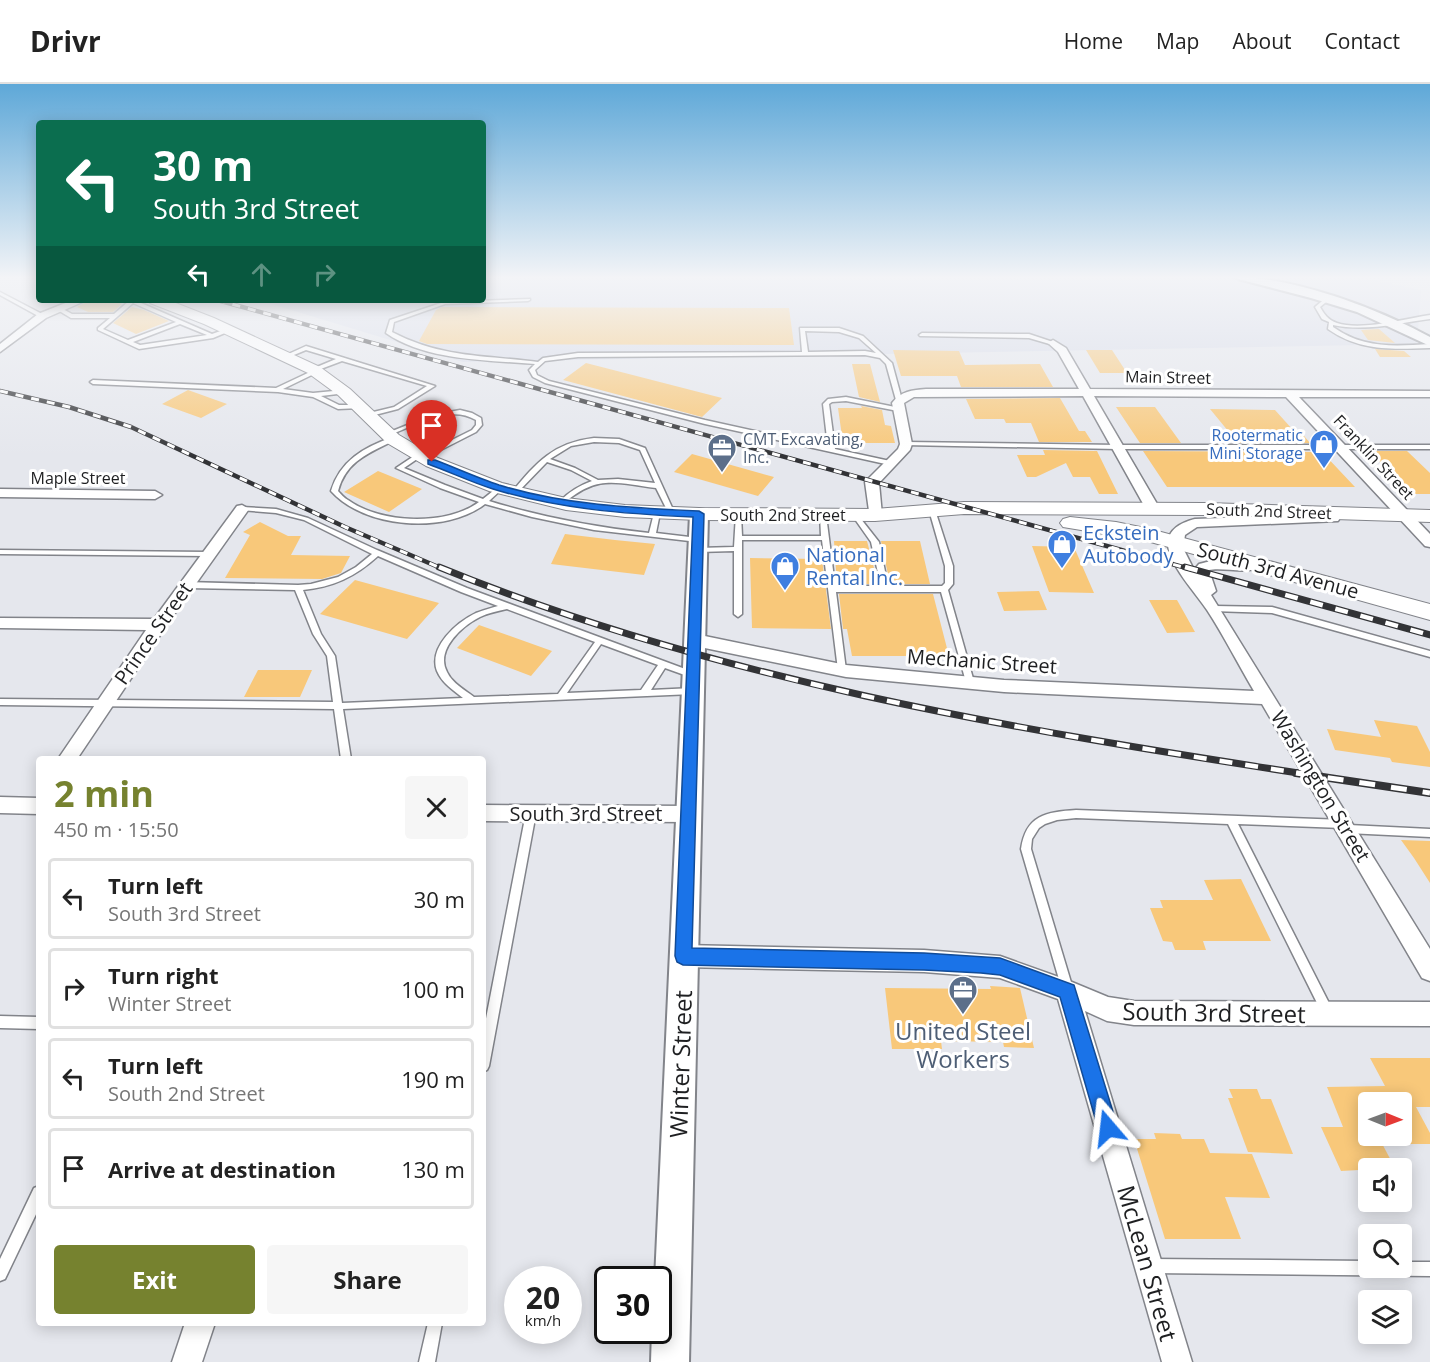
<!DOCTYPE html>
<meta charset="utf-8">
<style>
body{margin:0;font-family:"Open Sans",sans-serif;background:#f6f6f6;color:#222;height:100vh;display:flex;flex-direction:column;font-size:22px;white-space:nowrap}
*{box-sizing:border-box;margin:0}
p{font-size:20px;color:#767676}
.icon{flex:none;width:33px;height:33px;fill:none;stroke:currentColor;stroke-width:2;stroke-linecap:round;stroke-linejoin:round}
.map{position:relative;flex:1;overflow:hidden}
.details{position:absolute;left:36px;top:672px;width:450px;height:570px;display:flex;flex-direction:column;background:#fff;border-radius:6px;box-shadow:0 3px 15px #0003}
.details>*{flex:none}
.guide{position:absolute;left:36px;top:36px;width:450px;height:183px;border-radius:6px;box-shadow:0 3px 15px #0003;background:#0b6e4f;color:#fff;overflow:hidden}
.needle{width:39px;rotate:91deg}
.fabs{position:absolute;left:1358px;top:1008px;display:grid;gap:12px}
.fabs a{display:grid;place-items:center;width:54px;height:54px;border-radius:6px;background:#fff;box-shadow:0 3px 15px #0003;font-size:30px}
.speed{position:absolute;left:504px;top:1182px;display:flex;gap:12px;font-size:30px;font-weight:700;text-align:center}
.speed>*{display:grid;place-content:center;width:78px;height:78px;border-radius:50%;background:#fff;box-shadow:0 3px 15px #0003;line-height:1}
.speed small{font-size:15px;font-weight:400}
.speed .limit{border:3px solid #111;border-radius:9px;background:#fff;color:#111}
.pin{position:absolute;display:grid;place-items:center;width:51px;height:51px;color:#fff;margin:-62px -26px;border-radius:50% 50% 50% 0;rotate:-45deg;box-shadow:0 0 6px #0007}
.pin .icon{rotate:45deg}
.me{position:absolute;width:66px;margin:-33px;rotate:343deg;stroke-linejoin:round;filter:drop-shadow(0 0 4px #0008)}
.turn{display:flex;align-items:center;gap:21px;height:126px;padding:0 18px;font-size:27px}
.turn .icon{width:78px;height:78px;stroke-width:2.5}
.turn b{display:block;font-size:42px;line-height:51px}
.lanes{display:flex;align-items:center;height:57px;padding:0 18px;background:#0003;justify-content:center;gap:30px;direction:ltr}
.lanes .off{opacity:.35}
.round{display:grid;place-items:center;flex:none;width:63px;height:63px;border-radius:6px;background:#f6f6f6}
.head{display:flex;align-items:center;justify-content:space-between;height:102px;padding:0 18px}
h1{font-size:36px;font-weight:700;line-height:45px;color:#76822f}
.primary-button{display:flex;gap:12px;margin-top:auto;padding:12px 18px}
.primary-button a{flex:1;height:69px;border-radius:6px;background:#76822f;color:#fff;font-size:24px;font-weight:700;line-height:69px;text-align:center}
.primary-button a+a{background:#f6f6f6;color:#222}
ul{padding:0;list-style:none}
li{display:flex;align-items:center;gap:18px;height:81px;margin:0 12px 9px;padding:0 6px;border:3px solid #e0e0e0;border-radius:6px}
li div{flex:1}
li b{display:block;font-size:22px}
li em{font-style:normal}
header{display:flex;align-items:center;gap:36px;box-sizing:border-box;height:84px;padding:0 30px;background:#fff;border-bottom:2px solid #e0e0e0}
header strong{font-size:28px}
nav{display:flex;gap:33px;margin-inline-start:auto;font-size:21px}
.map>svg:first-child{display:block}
.built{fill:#d8dce9}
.building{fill:#f8c87a}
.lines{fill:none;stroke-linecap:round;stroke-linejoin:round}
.service-casing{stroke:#82848a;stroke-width:3}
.minor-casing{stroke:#82848a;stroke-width:3}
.tertiary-casing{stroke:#82848a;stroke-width:4}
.secondary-casing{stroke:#82848a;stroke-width:2}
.service{fill:#fff;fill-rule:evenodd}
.minor{fill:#fff;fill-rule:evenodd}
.tertiary{fill:#fff;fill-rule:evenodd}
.secondary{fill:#fff;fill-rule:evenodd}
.rail-far2-casing{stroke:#323336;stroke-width:4.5}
.rail-far1-casing{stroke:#323336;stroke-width:7}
.rail-casing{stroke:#323336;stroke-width:8}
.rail-far2{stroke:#fff;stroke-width:3;stroke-dasharray:8;stroke-linecap:butt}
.rail-far1{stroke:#fff;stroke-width:4.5;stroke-dasharray:13;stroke-linecap:butt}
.rail{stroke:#fff;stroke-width:5;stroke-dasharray:16;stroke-linecap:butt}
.route{fill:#1a73e8;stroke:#114b97;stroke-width:1.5}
.labels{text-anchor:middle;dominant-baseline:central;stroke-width:6;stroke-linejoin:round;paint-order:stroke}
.far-street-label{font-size:16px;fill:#1e1f21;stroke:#fff}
.far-shop-label{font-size:16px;fill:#366cbe;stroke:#fff;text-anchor:end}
.far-service-label{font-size:16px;fill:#4e5e75;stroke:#fff;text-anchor:start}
.shop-label{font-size:20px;fill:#366cbe;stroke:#fff;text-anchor:start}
.street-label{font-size:20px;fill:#1e1f21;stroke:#fff}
.near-street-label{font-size:24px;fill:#1e1f21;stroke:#fff}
.near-service-label{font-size:24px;fill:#4e5e75;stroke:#fff}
</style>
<header>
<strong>Drivr</strong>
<nav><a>Home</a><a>Map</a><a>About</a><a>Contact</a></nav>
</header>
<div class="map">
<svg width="1430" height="1278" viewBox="0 0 1430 1278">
<rect width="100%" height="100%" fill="#e5e7ed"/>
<!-- built -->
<path class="built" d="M483 193H1358L1421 206 1417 260 463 278 258 216H483Z"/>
<!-- building -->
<path class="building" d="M89 216H111L122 220 113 228H88L77 223Z
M132 223 144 226 169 237 136 250 113 239Z
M442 223 789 224 794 261 427 260 419 257 436 226Z
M1379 245 1395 259 1368 256 1361 246Z
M1375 265 1404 267 1411 273H1380Z
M893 266 959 267 965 281 1040 280 1053 303H961L957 292H901Z
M1086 266H1112L1127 289H1100Z
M586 279 722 314 702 333 563 296Z
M852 280H870L880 318 859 313Z
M188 306 227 320 201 334 162 320Z
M1060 314 1079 347H1085L1092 358H1039L1031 339H1006L1004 335H975L966 315Z
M861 322 882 326 885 341 891 342 895 359H843L838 324H862Z
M1116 323H1155L1181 359H1140Z
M1210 325 1275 326 1293 346H1299L1310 359H1238Z
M1043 366 1097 367 1118 410H1099L1090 393H1073L1066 379 1036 393H1027L1017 371H1045Z
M1143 367 1322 368 1355 403H1167Z
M1369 367H1407L1430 389V410H1411Z
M692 370 774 393 758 412 674 388Z
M378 387 422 405 389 428 344 408Z
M260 438 288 452H301L291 471 350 472 341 489 322 495 225 494 250 451 243 448Z
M565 450 615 456 655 460 644 491 551 480Z
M834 457H867L878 500H837Z
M881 457H920L930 500H890Z
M1032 462 1074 463 1094 509 1049 508Z
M750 474 822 475 831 545 752 544Z
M355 496 439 519 407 555 320 530Z
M1039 507 1047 526 1004 527 997 508Z
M839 510H933L949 572H852L847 545H843Z
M1149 516H1177L1195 548 1167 549Z
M479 541 552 567 531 592 457 564Z
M258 586H312L300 613H244Z
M1374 636 1417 642 1430 668V683L1392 678 1390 674 1335 666 1327 645 1381 653Z
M1401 756 1430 757V799L1414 774Z
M1241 795 1271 857H1203L1206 866H1175L1172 858 1163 857 1150 824H1163L1160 816H1213L1204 796Z
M990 902 1020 904 1034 964 1004 963 1003 958 941 957 942 965H892L885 904 991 905Z
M1370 974H1430V1023H1416L1430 1049V1060H1401V1018H1368V1052H1378L1395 1084 1341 1087 1321 1043H1343L1327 1003 1385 1002Z
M1229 1005H1257L1261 1015H1271L1293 1070 1248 1068 1228 1014H1233Z
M1154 1049 1180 1050 1182 1055H1204L1210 1069 1252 1070 1270 1114 1225 1113 1241 1155H1165L1134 1055H1156Z"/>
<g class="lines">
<!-- service casing -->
<g class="service-casing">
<path id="service" d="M0 208 44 231 45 232 40 233 0 211Z
M1327 213 1331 214 1320 223C1324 230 1328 236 1337 239 1361 247 1404 235 1430 231V235C1398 239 1366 248 1333 241V243C1364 265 1394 262 1430 260V264C1392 265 1361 268 1328 245L1329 238 1322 235 1315 223Z
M530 215V216L528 217 445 220 394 238 392 248C442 274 484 271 538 278L543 274 578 269 802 268 800 244H839L863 252 892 279 902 316 901 317 896 316 886 280 880 274 865 271 578 273 545 277 535 286 537 291 549 297 705 336 828 363 823 320 828 315 846 313 900 324 901 325 898 327 846 317 832 318 829 320 835 365 890 377 893 379 890 381 705 340 545 299 533 293 529 286 535 280C488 276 426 277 386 249L390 236 444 218ZM805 247 839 248 859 254 876 269 865 267 808 268Z
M127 216H134L212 250 229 244 232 246 213 254 139 265 98 246V244L110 234H71L56 225 61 224 72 230H114L129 217ZM133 219 176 238 128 256 103 245ZM180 240 207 251 140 261 133 258Z
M922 249 1029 250 1056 259 1053 261 1029 254 920 252 919 251Z
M306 262 435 302 398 325 367 333 365 332V330L394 323 427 302 342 277 318 286V288L283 305 313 309 344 306 347 308 346 309 321 312 339 321H359L361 322V324L338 325 313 313 278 308 93 300 90 298 93 296 276 304 312 287V285L336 275 306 266 289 273 284 272Z
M460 326 472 329 481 334 482 341 476 348 425 374 420 373 404 384 445 401 483 415 498 403H502V405L489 417C541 433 594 443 649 449L654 429 657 427 660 429 656 449 698 454 702 456 698 458 594 446 532 433 485 420C445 451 364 444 331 407 340 377 364 363 393 353L396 355 395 356C369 369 346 377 338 407 341 410 344 414 348 416 381 440 447 442 479 418L440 404 396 384 417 370 422 371 472 346 476 341V336C450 320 415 341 390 351L385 350 432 331Z
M594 354 619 355 645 364 675 430 674 431 672 432 669 430 656 404C615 399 597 390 563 420H559V418C569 408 578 402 592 397L571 386 547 378 517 409 515 410 512 408C537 378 553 359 594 354ZM594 358 619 359 640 366 655 399 618 395 598 396 575 384 550 375 571 362Z
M906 358 1118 361H1430V365H1118L904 361 903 360Z
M242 423 276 425 308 434 377 466 467 504 696 589 697 591 696 593 693 594 665 584 651 606 693 604 697 607 693 610 343 625 351 675H341L334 625 0 621V615L333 618 327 572 313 550 295 506 186 504 182 501 186 498 298 501 311 500 338 493 356 483 372 470 304 436 276 429 240 426V424ZM378 472 461 508 498 522C491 524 483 526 476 529 457 538 428 563 437 587 442 599 453 606 463 614L342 619 335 572 321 550 303 506C333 503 355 493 378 472ZM507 525 595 558 558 610 474 613C465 606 452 599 447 588 435 566 462 542 480 533 488 529 498 527 507 525ZM601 560 658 581 641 606 567 609Z
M932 424 935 426 953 482V500L948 506 974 598 970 601 966 598 941 508H836L846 586 842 589 838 586 822 456H742V530L738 533 734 530V467L698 468 694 466 698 464 734 463 736 430H740L741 431 742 452H821L820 431 823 429 826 431 835 502H881L871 458 852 431 855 429 857 430 879 458 888 502H942L945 499V482L929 426Z
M0 466 208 468 212 470 208 472 0 470Z
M1215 522 1272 523 1430 567V573L1272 529 1212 527 1211 525 1212 523Z
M531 725 534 726 536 729 489 982 487 986 483 988V950L526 729 528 726Z
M1076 726 1344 736 1348 737 1349 741 1430 745V753L1347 749 1343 748 1342 744 1238 740 1331 923 1333 927 1331 931 1327 933 1323 931 1228 740 1076 734 1057 736 1045 740 1039 744 1032 755 1031 765 1073 905 1071 909 1067 911 1063 909 1021 765C1026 731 1046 728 1076 726Z
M0 932 39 933V945L0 944Z
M39 1102V1124L5 1195 0 1197V1175L34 1104Z
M1150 1175 1368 1177V1184H1401V1178H1430V1192L1150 1189 1145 1187 1143 1182 1145 1177Z
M428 1239H442L435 1278H419Z"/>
</g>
<!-- minor casing -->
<g class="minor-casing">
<path id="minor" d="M73 216H87L46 234 0 268V260L38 230Z
M1053 256 1066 264 1090 305 1430 307V313H1299L1430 450V463L1425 462 1286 313 1094 312 1160 425 1153 429 1146 425 1083 312 914 313 904 319 912 360 910 366 879 399 882 431 875 435 870 434 865 398 898 365 900 360 892 319C901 307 912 306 926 305H1079L1058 268 1048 259Z
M0 405 155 407 162 411 155 415 0 413Z
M242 421 249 425 173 532 77 675H58L146 546 0 544V534L154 535 237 422Z
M1333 430 1338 431 1340 434 1338 437 1197 443 1185 451 1183 464 1194 486 1199 480C1213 476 1247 470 1258 482 1251 491 1223 483 1209 486L1216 507 1211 511 1430 865V897L1422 894 1262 620 1004 608 846 593 695 562 689 560 687 556 689 552 695 550 846 581 1004 596 1254 607C1238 580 1224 552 1207 526 1196 509 1166 478 1168 457 1170 444 1183 438 1195 435Z
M0 713 39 714V730L0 729Z
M483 721 689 722 696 724 699 730 696 736 689 738 483 737Z
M683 861 924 866 1000 872 1067 896 1108 913 1134 917 1430 918V942L1134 941 1107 937 1085 927 1192 1278H1162L1058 915 1000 894 924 888 683 883 675 880 672 872 675 864Z
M185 1239H215L202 1278H172Z"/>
</g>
<!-- tertiary casing -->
<g class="tertiary-casing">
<path id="tertiary" d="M1236 193C1294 193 1379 225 1430 253V262L1357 228 1311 214 1238 195Z
M699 425 705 426 708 430 689 1278H651L652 1246H658V1196H655L690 430 693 426Z"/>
</g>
<!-- secondary casing -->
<g class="secondary-casing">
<path id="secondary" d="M148 216H168L214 234 320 283 350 305 399 351 438 374 502 399 566 414 625 421 699 424 875 425 964 418 1205 419 1430 426V438L1205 431 964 430 875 437 699 436 625 433 566 426 489 407 426 382 387 359 338 311 308 289 204 240 150 219Z
M1070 433 1116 438 1150 445 1430 520V536L1147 457 1063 443 1060 439 1063 435Z"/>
</g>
<!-- service -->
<use href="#service" class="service"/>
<!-- minor -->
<use href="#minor" class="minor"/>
<!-- tertiary -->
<use href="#tertiary" class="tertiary"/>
<!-- secondary -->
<use href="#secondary" class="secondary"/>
<!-- rail-far2 casing -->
<g class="rail-far2-casing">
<path id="rail-far2" d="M217 216 1190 485
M0 307 69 323 131 343 345 443 443 485"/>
</g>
<!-- rail-far1 casing -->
<g class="rail-far1-casing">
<path id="rail-far1" d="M439 483C715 596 1012 645 1305 690
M1185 483 1430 551"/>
</g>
<!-- rail casing -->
<g class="rail-casing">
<path id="rail" d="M1296 689 1430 709"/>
</g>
<!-- rail-far2 -->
<use href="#rail-far2" class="rail-far2"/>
<!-- rail-far1 -->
<use href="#rail-far1" class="rail-far1"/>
<!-- rail -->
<use href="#rail" class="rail"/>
</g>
<!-- sky -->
<linearGradient id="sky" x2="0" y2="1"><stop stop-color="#5ea8d8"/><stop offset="0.52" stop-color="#f3f4f7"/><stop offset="1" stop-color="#f3f4f7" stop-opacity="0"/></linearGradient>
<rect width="1430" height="372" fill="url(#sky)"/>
<!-- route -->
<path class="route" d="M428 376H435C456 384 478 394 499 401 564 421 632 424 699 427L704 430 692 864 924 869 1000 874 1074 901 1118 1044 1115 1051 1108 1054 1101 1051 1098 1044 1060 913 1000 891 981 889 924 886 683 881 677 878 675 872 693 433C625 430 558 425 493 405 471 398 450 388 428 380Z"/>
<!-- icons -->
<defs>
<g id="shop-pin" transform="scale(1.5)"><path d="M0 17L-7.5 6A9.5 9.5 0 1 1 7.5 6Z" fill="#3f7fe0" stroke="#fff"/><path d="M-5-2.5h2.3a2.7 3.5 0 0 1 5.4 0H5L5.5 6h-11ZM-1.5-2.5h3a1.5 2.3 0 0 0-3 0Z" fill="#fff"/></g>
<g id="office-pin" transform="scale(1.5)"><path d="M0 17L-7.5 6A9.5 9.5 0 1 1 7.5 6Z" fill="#5c6f8a" stroke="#fff"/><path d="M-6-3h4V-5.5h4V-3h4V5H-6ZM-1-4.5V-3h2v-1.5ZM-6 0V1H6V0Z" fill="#fff"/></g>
</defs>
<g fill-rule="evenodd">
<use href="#shop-pin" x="1324" y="360"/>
<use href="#office-pin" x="722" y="364"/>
<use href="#shop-pin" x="1062" y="460"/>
<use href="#shop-pin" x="785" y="482"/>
<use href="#office-pin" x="963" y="906"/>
</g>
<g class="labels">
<!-- far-street labels -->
<g class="far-street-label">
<text transform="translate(1168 293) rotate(1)">Main Street</text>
<text transform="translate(1374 373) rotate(47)">Franklin Street</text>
<text x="78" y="394">Maple Street</text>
<text transform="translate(1269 427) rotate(2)">South 2nd Street</text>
<text x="783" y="431">South 2nd Street</text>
</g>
<!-- far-shop labels -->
<g class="far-shop-label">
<text x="1303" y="351">Rootermatic<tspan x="1303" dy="18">Mini Storage</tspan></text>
</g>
<!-- far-service labels -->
<g class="far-service-label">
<text x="743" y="355">CMT Excavating,<tspan x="743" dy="18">Inc.</tspan></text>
</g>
<!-- shop labels -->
<g class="shop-label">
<text x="1083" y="448">Eckstein<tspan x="1083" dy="23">Autobody</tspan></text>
<text x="806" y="470">National<tspan x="806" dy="23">Rental Inc.</tspan></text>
</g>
<!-- street labels -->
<g class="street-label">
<text transform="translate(1278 486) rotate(15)">South 3rd Avenue</text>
<text transform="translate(153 549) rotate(-55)">Prince Street</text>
<text transform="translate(982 577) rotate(4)">Mechanic Street</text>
<text transform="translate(1321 702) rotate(59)">Washington Street</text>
<text x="586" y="729">South 3rd Street</text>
</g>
<!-- near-street labels -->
<g class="near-street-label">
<text transform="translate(1214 928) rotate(1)">South 3rd Street</text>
<text transform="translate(680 980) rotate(-88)">Winter Street</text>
<text transform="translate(1148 1179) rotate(74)">McLean Street</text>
</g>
<!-- near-service labels -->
<g class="near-service-label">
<text x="963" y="946">United Steel<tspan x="963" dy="28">Workers</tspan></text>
</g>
</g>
</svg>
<div class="fabs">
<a><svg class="needle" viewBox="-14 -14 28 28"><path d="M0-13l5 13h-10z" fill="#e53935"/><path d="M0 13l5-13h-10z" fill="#767676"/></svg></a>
<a><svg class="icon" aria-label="sound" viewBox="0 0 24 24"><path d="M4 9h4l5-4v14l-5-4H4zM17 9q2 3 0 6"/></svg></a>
<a><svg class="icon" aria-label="search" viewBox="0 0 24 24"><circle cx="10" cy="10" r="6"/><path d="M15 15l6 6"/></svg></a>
<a><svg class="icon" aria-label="layers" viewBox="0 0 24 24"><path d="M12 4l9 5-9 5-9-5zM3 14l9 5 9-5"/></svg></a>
</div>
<div class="speed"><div>20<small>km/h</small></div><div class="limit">30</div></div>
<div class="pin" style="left:432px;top:378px;background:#d93025"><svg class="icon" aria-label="arrive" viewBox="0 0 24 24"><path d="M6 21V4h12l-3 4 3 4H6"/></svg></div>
<svg class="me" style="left:1108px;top:1044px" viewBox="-20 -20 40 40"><path d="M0-17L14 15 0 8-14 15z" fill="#1a73e8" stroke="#fff" stroke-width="4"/></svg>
<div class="guide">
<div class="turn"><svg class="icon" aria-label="left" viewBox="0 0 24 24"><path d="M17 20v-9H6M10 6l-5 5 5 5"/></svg><div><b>30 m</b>South 3rd Street</div></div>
<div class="lanes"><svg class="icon" aria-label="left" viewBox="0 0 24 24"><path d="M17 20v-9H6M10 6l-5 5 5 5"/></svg><svg class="icon off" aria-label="ahead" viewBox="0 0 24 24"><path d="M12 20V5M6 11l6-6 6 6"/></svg><svg class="icon off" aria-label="right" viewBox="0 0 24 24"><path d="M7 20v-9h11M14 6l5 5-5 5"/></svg></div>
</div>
<section class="details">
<div class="head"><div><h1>2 min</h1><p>450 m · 15:50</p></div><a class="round"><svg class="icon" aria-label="close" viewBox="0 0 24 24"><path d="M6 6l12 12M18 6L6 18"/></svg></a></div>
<ul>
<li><svg class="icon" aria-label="left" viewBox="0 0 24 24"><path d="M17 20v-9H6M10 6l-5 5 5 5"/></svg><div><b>Turn left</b><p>South 3rd Street</p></div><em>30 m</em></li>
<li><svg class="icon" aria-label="right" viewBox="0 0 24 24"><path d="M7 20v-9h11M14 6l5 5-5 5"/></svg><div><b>Turn right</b><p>Winter Street</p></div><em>100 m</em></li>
<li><svg class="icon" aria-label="left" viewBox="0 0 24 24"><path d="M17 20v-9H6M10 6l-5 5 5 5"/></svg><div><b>Turn left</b><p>South 2nd Street</p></div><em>190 m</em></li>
<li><svg class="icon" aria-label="arrive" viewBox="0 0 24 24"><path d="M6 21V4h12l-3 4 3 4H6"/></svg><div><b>Arrive at destination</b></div><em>130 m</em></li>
</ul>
<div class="primary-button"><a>Exit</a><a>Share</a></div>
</section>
</div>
